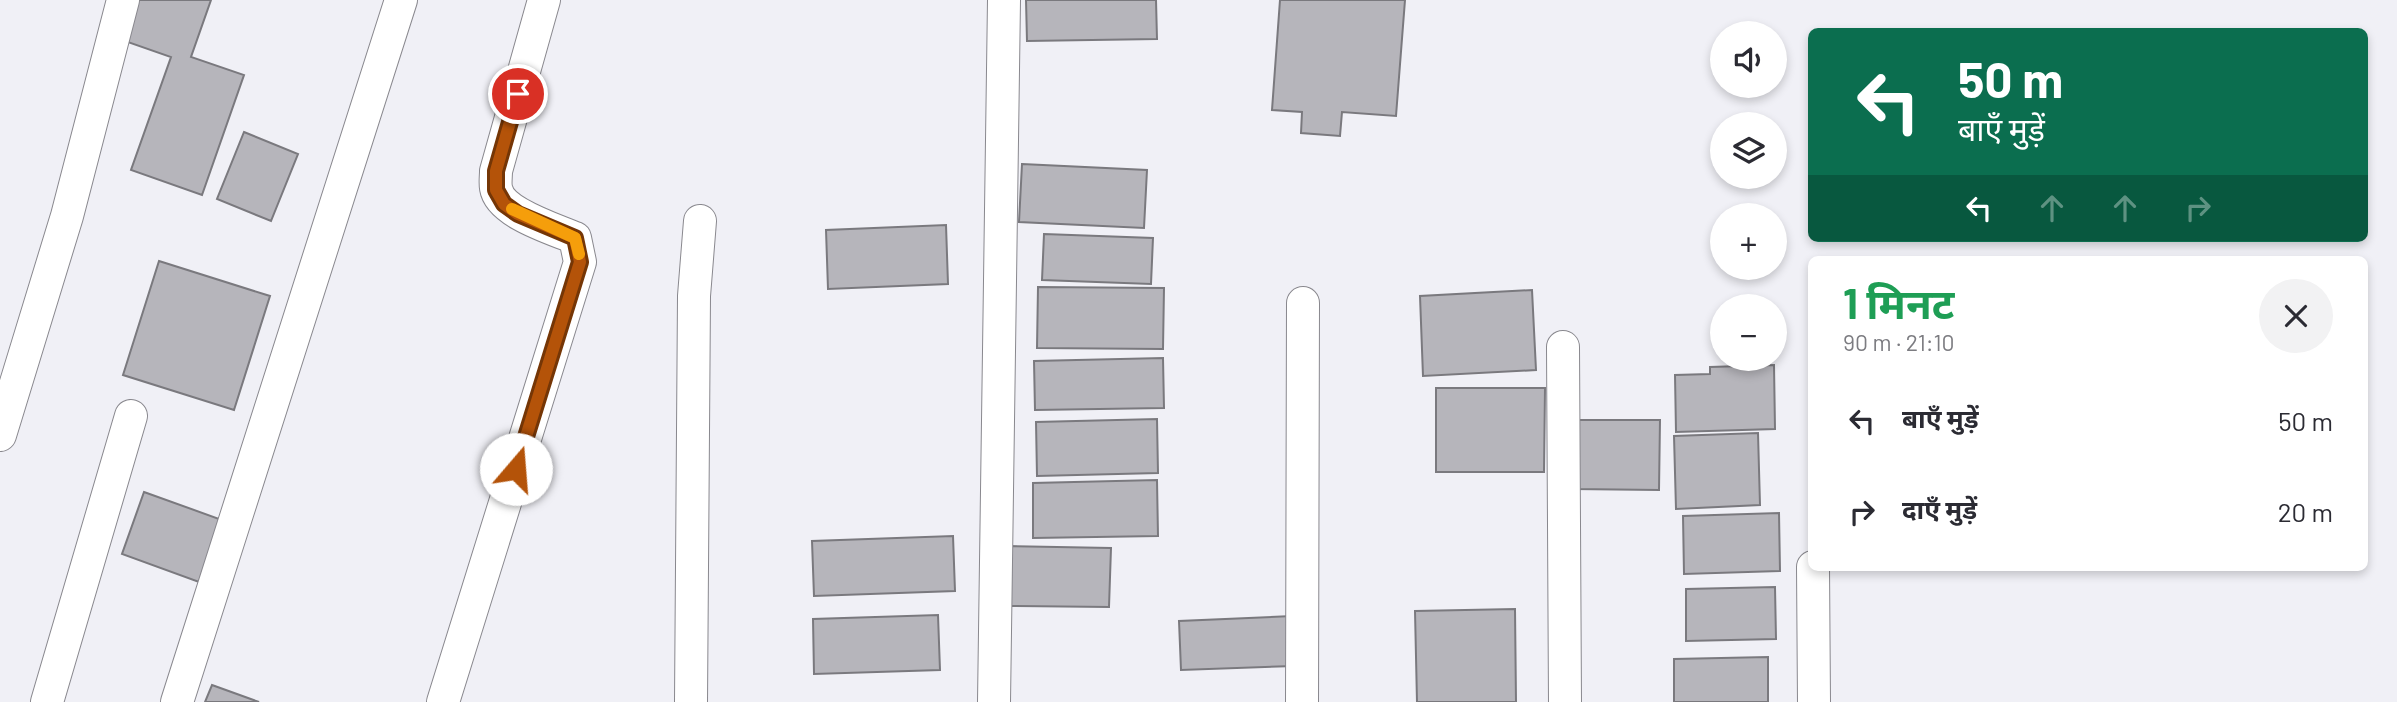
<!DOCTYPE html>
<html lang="hi">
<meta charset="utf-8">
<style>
body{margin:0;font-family:Barlow,"Noto Sans Devanagari",sans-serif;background:#f2f2f3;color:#2b2b33;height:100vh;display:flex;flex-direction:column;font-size:26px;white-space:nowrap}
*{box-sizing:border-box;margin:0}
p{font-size:23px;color:#7c7c81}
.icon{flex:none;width:38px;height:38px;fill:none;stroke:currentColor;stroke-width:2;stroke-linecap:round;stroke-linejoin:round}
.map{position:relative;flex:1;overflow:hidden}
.side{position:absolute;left:1808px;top:256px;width:560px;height:315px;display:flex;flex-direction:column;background:#fff;border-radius:10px;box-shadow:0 4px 10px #0003}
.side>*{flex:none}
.top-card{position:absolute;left:1808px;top:28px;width:560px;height:214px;border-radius:10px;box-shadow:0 4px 10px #0003;background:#0b6e4f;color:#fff;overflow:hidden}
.buttons{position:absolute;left:1710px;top:21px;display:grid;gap:14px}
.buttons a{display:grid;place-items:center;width:77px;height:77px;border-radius:50%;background:#fff;box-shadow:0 4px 10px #0003;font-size:35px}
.pin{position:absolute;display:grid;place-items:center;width:60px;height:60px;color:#fff;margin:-30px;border:4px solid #fff;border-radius:50%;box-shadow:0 2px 7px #0007}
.me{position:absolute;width:77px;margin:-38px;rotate:18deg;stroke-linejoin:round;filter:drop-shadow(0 0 5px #0008)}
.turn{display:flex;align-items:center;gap:24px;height:147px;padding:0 35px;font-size:32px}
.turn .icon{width:91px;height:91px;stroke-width:2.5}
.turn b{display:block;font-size:49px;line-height:60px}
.lanes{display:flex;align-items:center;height:66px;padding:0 35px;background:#0003;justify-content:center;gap:35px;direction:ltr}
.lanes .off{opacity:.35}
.round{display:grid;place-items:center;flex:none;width:74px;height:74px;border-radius:37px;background:#f2f2f3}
.summary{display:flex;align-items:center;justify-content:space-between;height:119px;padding:0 35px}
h1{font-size:42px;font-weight:700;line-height:52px;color:#1e9e55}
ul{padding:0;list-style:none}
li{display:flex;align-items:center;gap:21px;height:91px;padding:0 35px}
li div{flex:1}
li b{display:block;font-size:26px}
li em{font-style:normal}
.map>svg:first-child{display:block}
.building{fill:#b6b5bb;stroke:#7a797e;stroke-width:2}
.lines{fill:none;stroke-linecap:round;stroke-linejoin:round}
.street-casing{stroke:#89888e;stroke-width:34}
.street{stroke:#fff;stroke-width:32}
.route-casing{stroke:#753606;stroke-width:18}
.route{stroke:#b45309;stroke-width:12}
.slow{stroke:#f59e0b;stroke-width:12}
</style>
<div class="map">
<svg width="2397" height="702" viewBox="0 0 2397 702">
<rect width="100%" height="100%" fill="#f0f0f6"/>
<!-- building -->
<path class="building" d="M132 0H211L191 57 244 75 202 195 131 170 171 57 119 39Z
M1026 0H1156L1157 39 1027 41Z
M1280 0H1405L1396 116 1342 112 1340 136 1301 133 1302 112 1272 110Z
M244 132 298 154 271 221 217 199Z
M1022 164 1147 170 1144 228 1019 222Z
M946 225 948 284 828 289 826 230Z
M1044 234 1153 238 1151 284 1042 280Z
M159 261 270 296 234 410 123 375Z
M1038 287 1164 288 1163 349 1037 348Z
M1532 290 1536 370 1423 376 1420 296Z
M1163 358 1164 408 1035 410 1034 361Z
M1774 365 1775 429 1676 432 1675 375 1710 374V367Z
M1436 388H1545L1544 472H1436Z
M1157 419 1158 473 1037 476 1036 422Z
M1573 420H1660L1659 490 1573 489Z
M1758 433 1760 505 1676 509 1674 436Z
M1157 480 1158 536 1033 538V483Z
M144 492 222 520 199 582 122 554Z
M1779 513 1780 571 1684 574 1683 516Z
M953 536 955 591 814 596 812 541Z
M1009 546 1111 548 1109 607 1008 606Z
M1775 587 1776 639 1686 641V589Z
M1515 609 1516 702H1417L1415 611Z
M938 615 940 670 814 674 813 619Z
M1292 616 1294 666 1181 670 1179 621Z
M1768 657V702H1674V659Z
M212 685 259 702H205Z"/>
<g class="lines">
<!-- street casing -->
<g class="street-casing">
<path id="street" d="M1563 347 1565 702
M0 435 67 216 123 0
M1813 567 1814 702
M47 702 131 416
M177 702 401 0
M443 702 580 262 575 238C554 229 500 213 496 188 495 183 496 176 496 171L544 0
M691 702 694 296 700 221
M994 702 1004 0
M1302 702 1303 303"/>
</g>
<!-- street -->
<use href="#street" class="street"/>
</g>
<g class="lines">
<!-- route casing -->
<g class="route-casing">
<path id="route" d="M516 469 580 262 575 238 518 214 504 204 496 190V171L518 94"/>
</g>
<!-- route -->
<use href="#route" class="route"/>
<!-- slow -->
<path class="slow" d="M512 209 575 238 579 254"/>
</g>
</svg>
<div class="buttons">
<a><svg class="icon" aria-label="sound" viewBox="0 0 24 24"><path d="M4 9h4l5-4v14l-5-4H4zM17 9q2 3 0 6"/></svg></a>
<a><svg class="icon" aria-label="layers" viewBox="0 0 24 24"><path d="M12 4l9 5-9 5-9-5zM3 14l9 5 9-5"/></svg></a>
<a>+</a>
<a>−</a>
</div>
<div class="pin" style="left:518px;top:94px;background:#d93025"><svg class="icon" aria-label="arrive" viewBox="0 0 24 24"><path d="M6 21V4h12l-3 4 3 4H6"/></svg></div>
<svg class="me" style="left:516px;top:469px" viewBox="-20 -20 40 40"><circle r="19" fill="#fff"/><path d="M0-13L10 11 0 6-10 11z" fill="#b45309"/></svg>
<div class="top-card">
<div class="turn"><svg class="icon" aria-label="left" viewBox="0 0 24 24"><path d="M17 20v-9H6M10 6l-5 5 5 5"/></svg><div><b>50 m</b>बाएँ मुड़ें</div></div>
<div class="lanes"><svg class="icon" aria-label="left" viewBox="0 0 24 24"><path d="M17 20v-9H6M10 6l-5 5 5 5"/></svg><svg class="icon off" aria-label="ahead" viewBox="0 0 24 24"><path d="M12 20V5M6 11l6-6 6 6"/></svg><svg class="icon off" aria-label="ahead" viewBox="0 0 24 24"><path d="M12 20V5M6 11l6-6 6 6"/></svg><svg class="icon off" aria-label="right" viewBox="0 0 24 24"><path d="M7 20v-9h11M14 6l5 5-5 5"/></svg></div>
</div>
<section class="side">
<div class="summary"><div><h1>1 मिनट</h1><p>90 m · 21:10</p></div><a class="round"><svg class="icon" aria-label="close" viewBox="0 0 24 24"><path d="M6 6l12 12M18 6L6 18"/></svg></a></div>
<ul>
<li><svg class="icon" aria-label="left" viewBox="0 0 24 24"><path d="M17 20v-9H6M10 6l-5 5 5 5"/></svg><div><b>बाएँ मुड़ें</b></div><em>50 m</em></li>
<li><svg class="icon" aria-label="right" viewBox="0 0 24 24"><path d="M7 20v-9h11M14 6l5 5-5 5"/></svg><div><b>दाएँ मुड़ें</b></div><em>20 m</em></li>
</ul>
</section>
</div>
